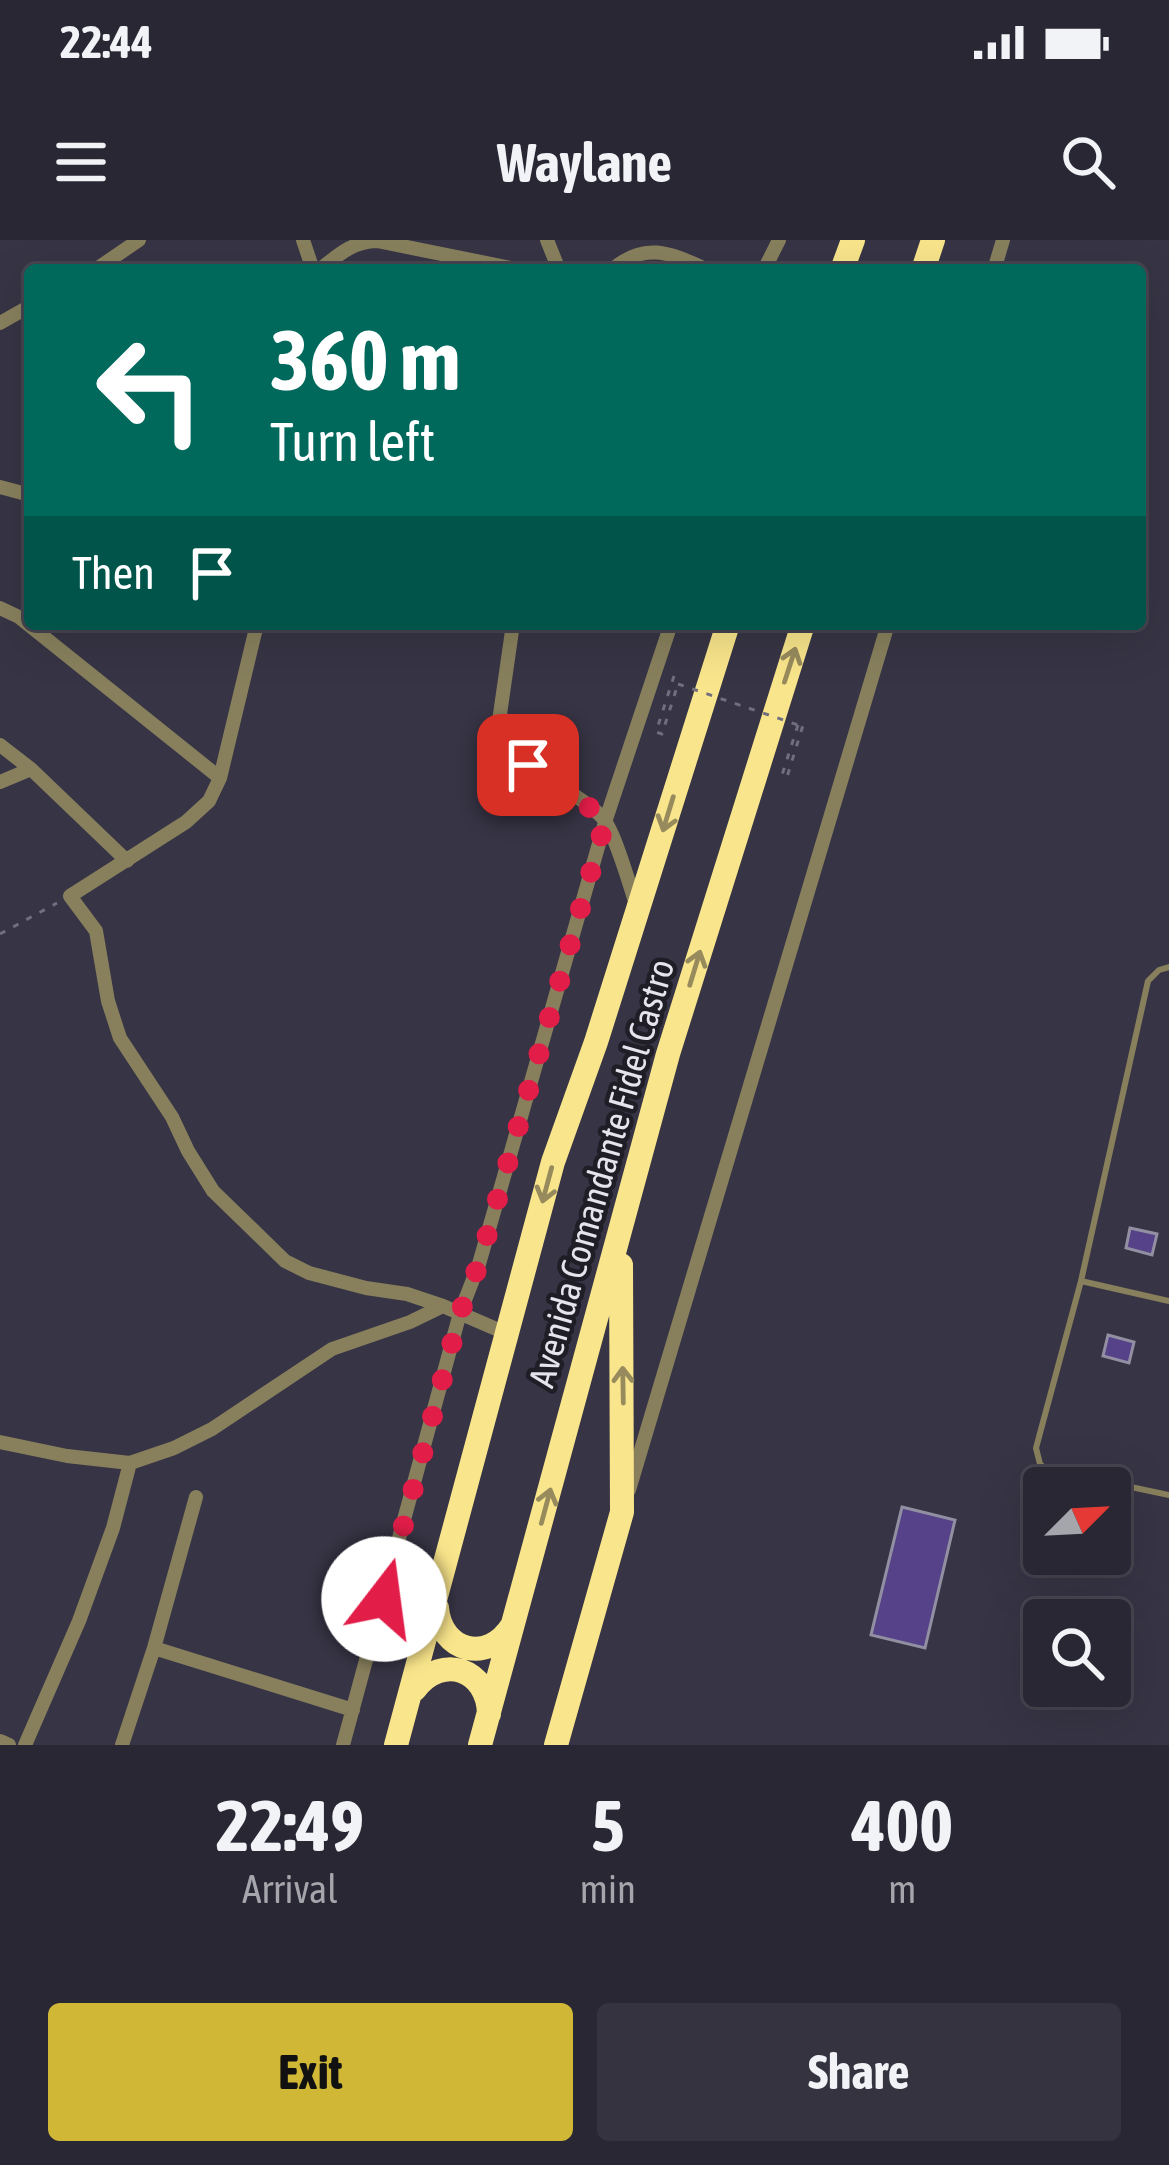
<!DOCTYPE html>
<style>
body{margin:0;font-family:"Asap Condensed",sans-serif;background:#353340;color:#f1f3f6;height:100vh;display:flex;flex-direction:column;font-size:45px;white-space:nowrap}
*{box-sizing:border-box;margin:0}
p{font-size:39px;color:#a5a5ac}
.icon{flex:none;width:66px;height:66px;fill:none;stroke:currentColor;stroke-width:2;stroke-linecap:round;stroke-linejoin:round}
.map{position:relative;height:1505px;overflow:hidden}
.details{display:flex;flex-direction:column;background:#292734;flex:1}
.details>*{flex:none}
.guide{position:absolute;left:24px;top:24px;width:1122px;height:366px;border-radius:12px;box-shadow:0 12px 48px #0002,0 0 0 3px #45444f;background:#00695c;color:#fff;overflow:hidden}
.needle{width:78px;rotate:66deg}
.fabs{position:absolute;left:1023px;top:1227px;display:grid;gap:24px}
.fabs a{display:grid;place-items:center;width:108px;height:108px;border-radius:12px;background:#292734;box-shadow:0 12px 48px #0002,0 0 0 3px #45444f;font-size:60px}
.pin{position:absolute;display:grid;place-items:center;width:102px;height:102px;color:#fff;margin:-51px;border-radius:24px;box-shadow:0 6px 18px #0006}
.me{position:absolute;width:132px;margin:-66px;rotate:15deg;stroke-linejoin:round;filter:drop-shadow(0 0 9px #0008)}
.turn{display:flex;align-items:center;gap:42px;height:252px;padding:0 48px;font-size:54px}
.turn .icon{width:156px;height:156px;stroke-width:2.5}
.turn b{display:block;font-size:84px;line-height:102px}
.then{display:flex;align-items:center;height:114px;padding:0 48px;background:#0003;gap:24px;font-size:45px}
.eta{display:flex;justify-content:space-evenly;align-items:center;height:204px;text-align:center}
.eta b{font-size:72px;font-weight:700;line-height:84px}
.action{display:flex;gap:24px;margin-top:auto;padding:24px 48px}
.action a{flex:1;height:138px;border-radius:12px;background:#d1b736;color:#111;font-size:48px;font-weight:700;line-height:138px;text-align:center}
.action a+a{background:#353340;color:#f1f3f6}
.status{display:flex;justify-content:space-between;align-items:center;height:84px;padding:0 60px;background:#292734;direction:ltr}
.status svg{height:33px;fill:currentColor}
header{display:flex;justify-content:space-between;align-items:center;height:156px;padding:0 48px;background:#292734;font-size:54px;font-weight:700}
.map>svg:first-child{display:block}
.building{fill:#554288;stroke:#928fa2;stroke-width:3}
.lines{fill:none;stroke-linecap:round;stroke-linejoin:round}
.path{stroke:#716e7d;stroke-width:3;stroke-dasharray:6 9;stroke-linecap:butt}
.service{stroke:#88805d;stroke-width:6}
.minor{stroke:#88805d;stroke-width:14}
.motorway{stroke:#f9e58b;stroke-width:24}
.path-bridge{stroke:#716e7d;stroke-width:3;stroke-dasharray:6 9;stroke-linecap:butt}
.oneway{stroke:#978b5d}
.route{stroke:#e11d48;stroke-width:21;stroke-dasharray:0 37.8}
.labels{text-anchor:middle;dominant-baseline:central;stroke-width:9;stroke-linejoin:round;paint-order:stroke}
.street-label{font-size:36px;fill:#e5e3ee;stroke:#1f1d25}
</style>
<div class="status"><b>22:44</b><svg viewBox="0 0 49 12"><path d="M0 12V9h3v3zM5 12V6h3v6zM10 12V3h3v9zM15 12V0h3v12zM26 1h20v11H26zM47 4h2v5h-2z"/></svg></div>
<header><svg class="icon" aria-label="menu" viewBox="0 0 24 24"><path d="M4 6h16M4 12h16M4 18h16"/></svg>Waylane<svg class="icon" aria-label="search" viewBox="0 0 24 24"><circle cx="10" cy="10" r="6"/><path d="M15 15l6 6"/></svg></header>
<div class="map">
<svg width="1169" height="1505" viewBox="0 0 1169 1505">
<rect width="100%" height="100%" fill="#373445"/>
<!-- building -->
<path class="building" d="M1130 988 1157 994 1152 1015 1126 1008Z
M1108 1095 1134 1102 1129 1123 1103 1116Z
M902 1267 955 1280 925 1408 871 1395Z"/>
<g class="lines">
<!-- path -->
<path class="path" d="M674 436 656 492 662 494 678 444
M798 485 782 535 787 537 804 482
M0 694 57 663"/>
<!-- service -->
<path class="service" d="M1169 727 1159 730 1148 741 1081 1041 1036 1208 1040 1224 1046 1229 1169 1255
M1081 1041 1169 1061"/>
<!-- minor -->
<path class="minor" d="M303 0 313 30
M547 0 559 30
M95 30 139 0
M319 30C337 16 353 1 377 1L521 30
M612 30C645 0 672 14 708 30
M760 30 766 26 779 0
M994 30 1003 0
M0 83 30 66
M0 247 30 255
M0 368 19 377 220 538
M257 384 220 538 209 561 186 582 70 656 96 691 108 761 120 798 172 877 188 911 213 951 285 1021 309 1033 366 1048 407 1054 443 1066
M513 384 497 495C519 533 570 545 601 576 614 588 629 644 636 664
M0 505 31 529 127 621
M0 542 31 529
M0 1202 67 1216 130 1223 174 1208 212 1189 332 1109 410 1082 443 1066 508 1094
M629 1250 888 384
M154 1408 353 1470
M0 1501 9 1505
M25 1505 79 1381 113 1288 130 1223
M122 1505 154 1408 196 1257
M343 1505 460 1073 479 1024 606 579 671 384"/>
<!-- motorway -->
<path class="motorway" d="M842 30 853 0
M923 30 933 0
M437 1368C441 1412 488 1424 512 1386
M415 1449C442 1413 488 1429 489 1474
M396 1505 553 922 596 802 728 384
M480 1505 668 814 803 384
M556 1505 622 1272 621 1025"/>
<!-- path-bridge -->
<path class="path-bridge" d="M678 444 798 485"/>
</g>
<!-- one-way arrows -->
<defs><path id="oneway-shaft" d="M-6 0H5M1.5-3L5.5 0L1.5 3" fill="none" stroke-width="1.6" stroke-linecap="round" stroke-linejoin="round" transform="scale(3)"/></defs>
<g class="oneway">
<use href="#oneway-shaft" transform="translate(790 425) rotate(-72)"/>
<use href="#oneway-shaft" transform="translate(668 574) rotate(107)"/>
<use href="#oneway-shaft" transform="translate(695 728) rotate(-73)"/>
<use href="#oneway-shaft" transform="translate(547 945) rotate(105)"/>
<use href="#oneway-shaft" transform="translate(623 1145) rotate(-91)"/>
<use href="#oneway-shaft" transform="translate(546 1266) rotate(-75)"/>
</g>
<g class="lines">
<!-- route -->
<path class="route" d="M384 1359 460 1073 479 1024 606 579 528 525"/>
</g>
<g class="labels">
<!-- street labels -->
<g class="street-label">
<text transform="translate(601 933) rotate(-74)">Avenida Comandante Fidel Castro</text>
</g>
</g>
</svg>
<div class="fabs">
<a><svg class="needle" viewBox="-14 -14 28 28"><path d="M0-13l5 13h-10z" fill="#e53935"/><path d="M0 13l5-13h-10z" fill="#a5a5ac"/></svg></a>
<a><svg class="icon" aria-label="search" viewBox="0 0 24 24"><circle cx="10" cy="10" r="6"/><path d="M15 15l6 6"/></svg></a>
</div>
<div class="pin" style="left:528px;top:525px;background:#d93025"><svg class="icon" aria-label="arrive" viewBox="0 0 24 24"><path d="M6 21V4h12l-3 4 3 4H6"/></svg></div>
<svg class="me" style="left:384px;top:1359px" viewBox="-20 -20 40 40"><circle r="19" fill="#fff"/><path d="M0-13L10 11 0 6-10 11z" fill="#e11d48"/></svg>
<div class="guide">
<div class="turn"><svg class="icon" aria-label="left" viewBox="0 0 24 24"><path d="M17 20v-9H6M10 6l-5 5 5 5"/></svg><div><b>360 m</b>Turn left</div></div>
<div class="then">Then<svg class="icon" aria-label="arrive" viewBox="0 0 24 24"><path d="M6 21V4h12l-3 4 3 4H6"/></svg></div>
</div>
</div>
<section class="details">
<div class="eta">
<div><b>22:49</b><p>Arrival</p></div>
<div><b>5</b><p>min</p></div>
<div><b>400</b><p>m</p></div>
</div>
<div class="action"><a>Exit</a><a>Share</a></div>
</section>
